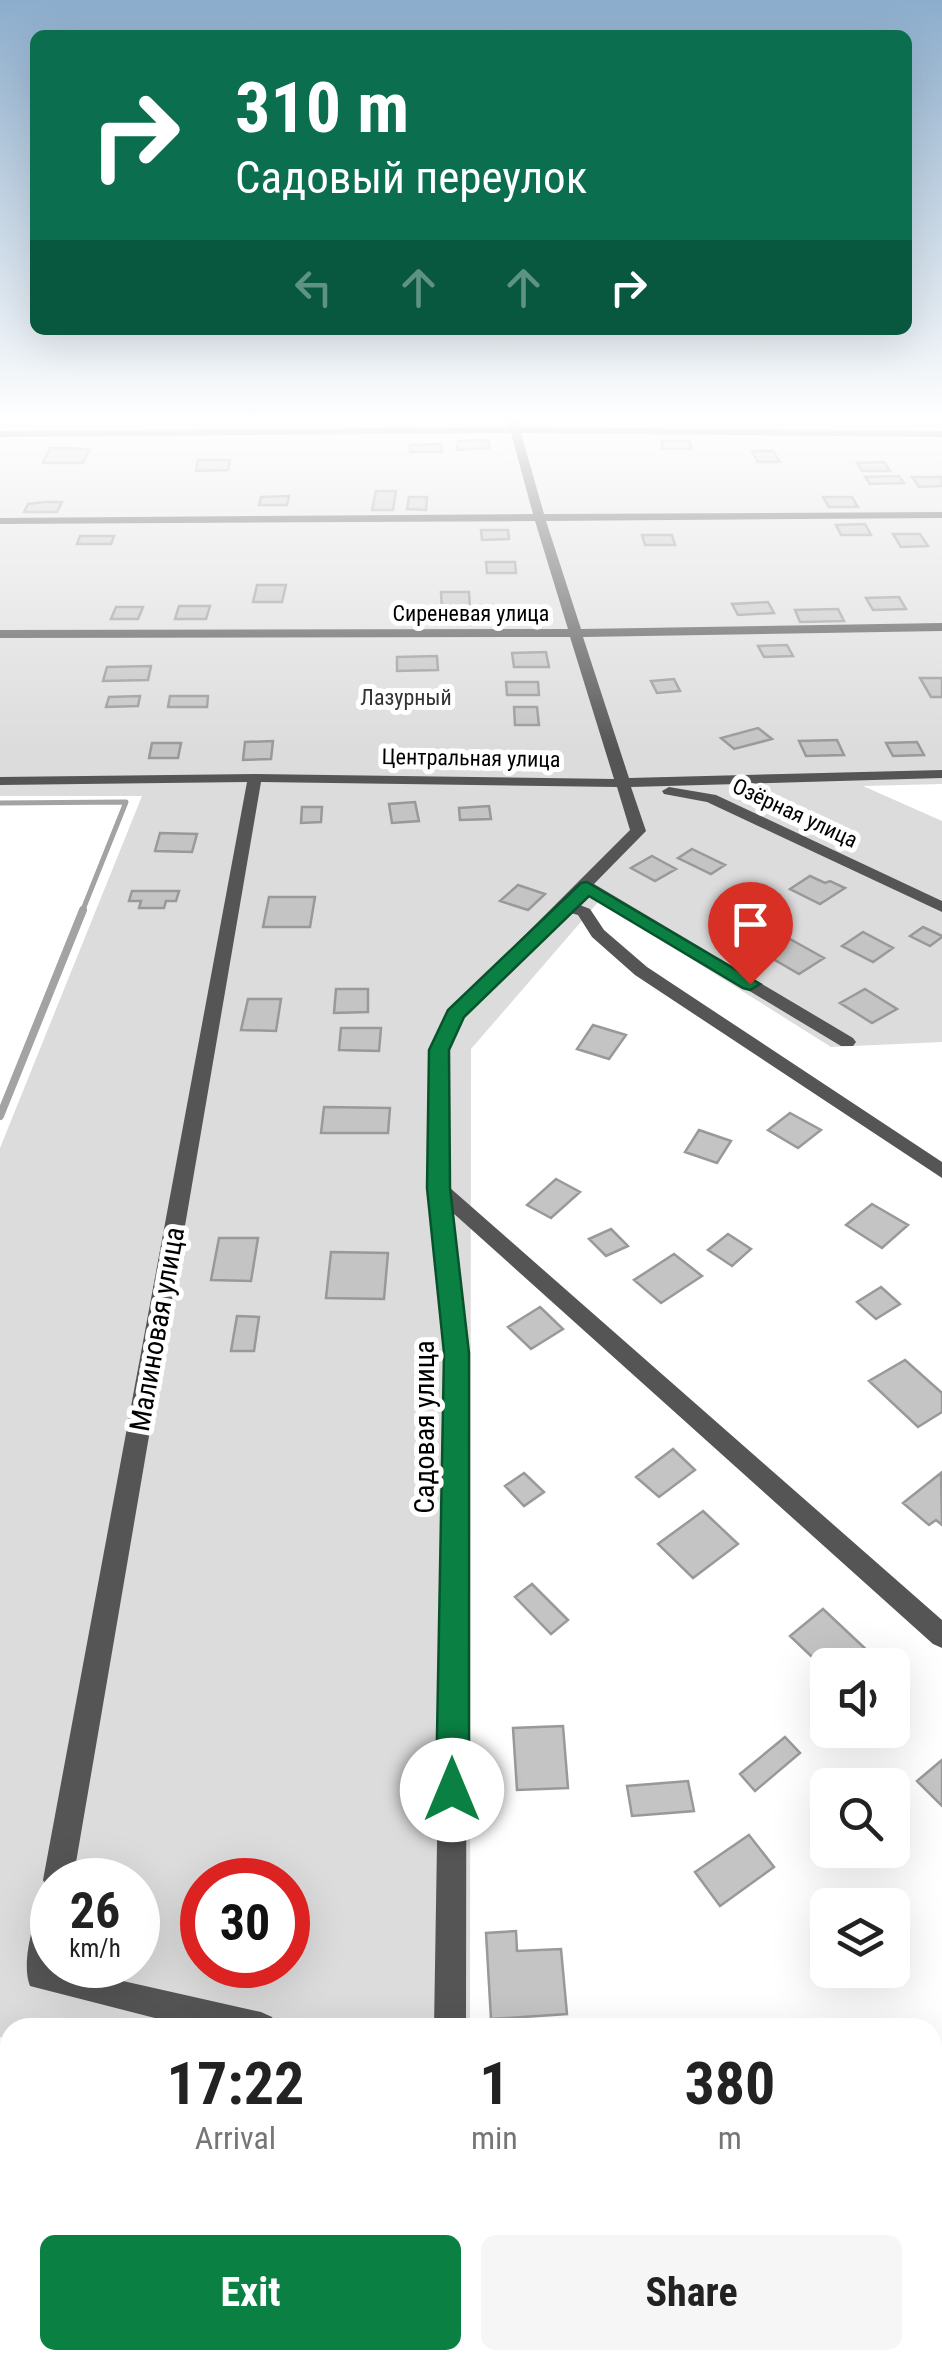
<!DOCTYPE html>
<meta charset="utf-8">
<style>
body{margin:0;font-family:"Roboto Condensed",sans-serif;background:#f6f6f6;color:#222;height:100vh;display:flex;flex-direction:column;font-size:38px;white-space:nowrap}
*{box-sizing:border-box;margin:0}
p{font-size:32px;color:#767676}
.icon{flex:none;width:55px;height:55px;fill:none;stroke:currentColor;stroke-width:2;stroke-linecap:round;stroke-linejoin:round}
.map{position:relative;flex:1;overflow:hidden}
.details{position:absolute;left:0px;top:2018px;width:942px;height:352px;display:flex;flex-direction:column;background:#fff;border-radius:30px 30px 0 0;box-shadow:0 10px 40px #0002}
.details>*{flex:none}
.hud{position:absolute;left:30px;top:30px;width:882px;height:305px;border-radius:15px;box-shadow:0 10px 40px #0002;background:#0b6e4f;color:#fff;overflow:hidden}
.controls{position:absolute;left:810px;top:1648px;display:grid;gap:20px}
.controls a{display:grid;place-items:center;width:100px;height:100px;border-radius:15px;background:#fff;box-shadow:0 10px 40px #0002;font-size:50px}
.speed{position:absolute;left:30px;top:1858px;display:flex;gap:20px;font-size:50px;font-weight:700;text-align:center}
.speed>*{display:grid;place-content:center;width:130px;height:130px;border-radius:50%;background:#fff;box-shadow:0 10px 40px #0002;line-height:1}
.speed small{font-size:25px;font-weight:400}
.speed .limit{border:15px solid #d22;background:#fff;color:#111}
.pin{position:absolute;display:grid;place-items:center;width:85px;height:85px;color:#fff;margin:-102px -42px;border-radius:50% 50% 50% 0;rotate:-45deg;box-shadow:0 0 10px #0007}
.pin .icon{rotate:45deg}
.me{position:absolute;width:110px;margin:-55px;rotate:0deg;stroke-linejoin:round;filter:drop-shadow(0 0 8px #0008)}
.turn{display:flex;align-items:center;gap:35px;height:210px;padding:0 40px;font-size:45px}
.turn .icon{width:130px;height:130px;stroke-width:2.5}
.turn b{display:block;font-size:70px;line-height:85px}
.lanes{display:flex;align-items:center;height:95px;padding:0 40px;background:#0003;justify-content:center;gap:50px;direction:ltr}
.lanes .off{opacity:.35}
.eta{display:flex;justify-content:space-evenly;align-items:center;height:170px;text-align:center}
.eta b{font-size:60px;font-weight:700;line-height:70px}
.action{display:flex;gap:20px;margin-top:auto;padding:20px 40px}
.action a{flex:1;height:115px;border-radius:15px;background:#0b8043;color:#fff;font-size:40px;font-weight:700;line-height:115px;text-align:center}
.action a+a{background:#f6f6f6;color:#222}
.map>svg:first-child{display:block}
.green{fill:#dcdcdc;fill-rule:evenodd}
.lines{fill:none;stroke-linecap:round;stroke-linejoin:round}
.stream-far1{stroke:#a3a3a3;stroke-width:5}
.stream{stroke:#a3a3a3;stroke-width:8}
.building{fill:#c4c4c4;stroke:#999;stroke-width:2.5}
.minor{fill:#555;fill-rule:evenodd}
.route{fill:#0b8043;stroke:#07532c;stroke-width:2.5}
.labels{text-anchor:middle;dominant-baseline:central;stroke-width:10;stroke-linejoin:round;paint-order:stroke}
.far-street-label{font-size:22px;fill:#000;stroke:#fff}
.far-park-label{font-size:22px;fill:#333;stroke:#fff}
.street-label{font-size:28px;fill:#000;stroke:#fff}
</style>
<div class="map">
<svg width="942" height="2369" viewBox="0 0 942 2369">
<rect width="100%" height="100%" fill="#fff"/>
<!-- green -->
<path class="green" d="M0 417H942V784L863 786 942 821V1042L831 1047 599 901 471 1049 470 2027 10 2028V2040L0 2037V1148L142 796H0ZM52 1880H138V1965H52ZM202 1880H288V1965H202Z"/>
<g class="lines">
<!-- stream-far1 -->
<path class="stream-far1" d="M0 803 126 802 82 912"/>
<!-- stream -->
<path class="stream" d="M0 1116 83 910"/>
</g>
<!-- building -->
<path class="building" d="M449 418H487L488 423 449 424Z
M383 419H410V427L384 428Z
M483 440 489 441V448L457 450 458 441Z
M662 441H690L691 449H662Z
M441 444 442 452H410V445Z
M50 448H71L89 450 83 463H43Z
M752 451H773L780 462H758Z
M198 460H230L228 470 196 471Z
M884 462 890 471H862L857 463Z
M899 476 904 483 870 484 865 477Z
M912 477H942V486L919 487Z
M376 491H396L393 510H372Z
M289 496 287 505H259L261 497Z
M409 497H427L426 510 407 509Z
M823 497H852L858 507H829Z
M44 502H62L57 512H24L28 504Z
M865 524 871 535H841L836 525Z
M481 530H508L509 539 482 540Z
M893 534H920L928 546 901 547Z
M642 535H672L675 545H645Z
M80 536H114L111 544H77Z
M486 562H515L516 573H487Z
M257 585H286L282 602H253Z
M441 592H469L470 610H442Z
M899 597 906 609 873 610 866 598Z
M768 602 774 613 738 615 732 604Z
M179 606H210L206 619H175Z
M116 607H143L138 619H111Z
M838 609 844 621 800 622 795 610Z
M787 645 793 656 764 657 758 646Z
M546 652 549 667H514L512 653Z
M437 656 438 670 397 671V657Z
M151 666 148 680 103 681 107 667Z
M920 678H942V697H931Z
M674 679 680 691 657 693 651 681Z
M506 682H538L539 695H507Z
M140 696 138 706 106 707 109 697Z
M170 696H208L207 707H168Z
M514 707H537L539 725H515Z
M758 728 772 739 734 749 721 738Z
M837 740 844 755 806 756 799 741Z
M273 741 271 759 243 760 245 742Z
M917 742 924 755 893 756 886 743Z
M152 743H181L178 758H149Z
M415 802 419 821 392 823 389 804Z
M489 806 491 819 460 820 459 808Z
M302 807H322L321 822 301 823Z
M160 833 197 834 192 852 155 851Z
M692 849 725 865 711 874 678 858Z
M652 856 676 869 655 881 631 868Z
M810 876 825 883 830 881 845 888 820 904 790 889Z
M518 885 545 894 528 910 500 901Z
M132 891H179L176 901H166L164 908H139L141 901H129Z
M269 897H315L310 927H263Z
M923 927 942 936V937L930 946 910 936Z
M863 932 893 948 873 962 842 946Z
M781 934 824 958 799 974 756 949Z
M336 989H368V1012L334 1013Z
M865 989 897 1009 872 1023 840 1003Z
M248 999H281L276 1031 241 1030Z
M593 1025 626 1035 609 1059 577 1049Z
M341 1028H381L379 1051 339 1050Z
M324 1107 390 1108 388 1133H321Z
M790 1113 821 1130 798 1148 768 1130Z
M699 1130 731 1141 717 1163 685 1152Z
M556 1179 580 1192 551 1218 527 1205Z
M872 1204 908 1225 882 1248 846 1225Z
M611 1229 628 1246 606 1256 589 1239Z
M728 1234 751 1249 732 1266 708 1250Z
M219 1238H258L251 1281 211 1280Z
M331 1252 388 1253 384 1299 326 1298Z
M674 1254 702 1276 661 1303 634 1280Z
M881 1287 900 1304 876 1319 857 1302Z
M540 1307 563 1329 531 1349 508 1327Z
M237 1316 259 1317 254 1351H231Z
M905 1360 942 1393V1412L918 1427 869 1381Z
M673 1449 695 1470 659 1497 636 1477Z
M524 1473 544 1492 524 1506 505 1486Z
M941 1473 942 1525 936 1520 929 1525 903 1503Z
M703 1511 738 1544 693 1578 658 1544Z
M532 1584 568 1620 551 1634 515 1597Z
M823 1609 872 1655 860 1665H828V1672L790 1636Z
M563 1726 568 1788 517 1790 513 1728Z
M785 1737 800 1753 755 1791 740 1774Z
M942 1760V1806L917 1781Z
M688 1781 694 1811 632 1816 627 1786Z
M749 1835 774 1867 720 1906 695 1872Z
M516 1931 517 1951 561 1949 567 2014 491 2019 486 1933Z
M942 2136V2174L932 2163V2146Z
M455 2360H527L541 2364 540 2369H453Z"/>
<g class="lines">
<!-- minor -->
<path class="minor" d="M507 417H517L520 427 942 431V437L521 433 544 514 942 512V518L546 521 581 629 942 623V631L583 637 629 778 942 770V778L631 787 646 831 594 884 853 1038 856 1042 853 1046H841L586 893 575 903 590 909 604 930 647 967 942 1162V1178L635 975 592 937 578 915 567 912 463 1017 448 1051 449 1187 942 1620V1648L933 1644 452 1212 467 1353 466 2028H434L445 1353 429 1189 430 1051 449 1011 630 830 617 787 261 782 73 1880H52V1892L48 1890 43 1880 247 782 0 785V777L255 774 614 779 570 637 0 638V630L568 629 535 521 0 524V518L533 514 511 433 0 437V431L510 427Z
M669 787 716 795 942 901V912L707 802 664 794 662 791Z
M52 1897V1965L261 2012 272 2017 277 2028H194L30 1986C21 1964 33 1923 41 1901Z
M336 2360H372L368 2369H332Z"/>
</g>
<!-- sky -->
<linearGradient id="sky" x2="0" y2="1"><stop stop-color="#8cadcc"/><stop offset="0.56" stop-color="#fff"/><stop offset="1" stop-color="#fff" stop-opacity="0"/></linearGradient>
<rect width="942" height="749" fill="url(#sky)"/>
<!-- route -->
<path class="route" d="M587 882 760 984 750 990 743 988 589 896 464 1017 449 1050 450 1188 469 1353V1790L464 1801 452 1805 441 1801 436 1790 444 1353 427 1188 429 1050 448 1010 581 883Z"/>
<g class="labels">
<!-- far-street labels -->
<g class="far-street-label">
<text x="471" y="613">Сиреневая улица</text>
<text transform="translate(471 758) rotate(1)">Центральная улица</text>
<text transform="translate(795 813) rotate(25)">Озёрная улица</text>
</g>
<!-- far-park labels -->
<g class="far-park-label">
<text x="406" y="697">Лазурный</text>
</g>
<!-- street labels -->
<g class="street-label">
<text transform="translate(157 1329) rotate(-80)">Малиновая улица</text>
<text transform="translate(424 1427) rotate(-90)">Садовая улица</text>
</g>
</g>
</svg>
<div class="controls">
<a><svg class="icon" aria-label="sound" viewBox="0 0 24 24"><path d="M4 9h4l5-4v14l-5-4H4zM17 9q2 3 0 6"/></svg></a>
<a><svg class="icon" aria-label="search" viewBox="0 0 24 24"><circle cx="10" cy="10" r="6"/><path d="M15 15l6 6"/></svg></a>
<a><svg class="icon" aria-label="layers" viewBox="0 0 24 24"><path d="M12 4l9 5-9 5-9-5zM3 14l9 5 9-5"/></svg></a>
</div>
<div class="speed"><div>26<small>km/h</small></div><div class="limit">30</div></div>
<div class="pin" style="left:750px;top:984px;background:#d93025"><svg class="icon" aria-label="arrive" viewBox="0 0 24 24"><path d="M6 21V4h12l-3 4 3 4H6"/></svg></div>
<svg class="me" style="left:452px;top:1790px" viewBox="-20 -20 40 40"><circle r="19" fill="#fff"/><path d="M0-13L10 11 0 6-10 11z" fill="#0b8043"/></svg>
<div class="hud">
<div class="turn"><svg class="icon" aria-label="right" viewBox="0 0 24 24"><path d="M7 20v-9h11M14 6l5 5-5 5"/></svg><div><b>310 m</b>Садовый переулок</div></div>
<div class="lanes"><svg class="icon off" aria-label="left" viewBox="0 0 24 24"><path d="M17 20v-9H6M10 6l-5 5 5 5"/></svg><svg class="icon off" aria-label="ahead" viewBox="0 0 24 24"><path d="M12 20V5M6 11l6-6 6 6"/></svg><svg class="icon off" aria-label="ahead" viewBox="0 0 24 24"><path d="M12 20V5M6 11l6-6 6 6"/></svg><svg class="icon" aria-label="right" viewBox="0 0 24 24"><path d="M7 20v-9h11M14 6l5 5-5 5"/></svg></div>
</div>
<section class="details">
<div class="eta">
<div><b>17:22</b><p>Arrival</p></div>
<div><b>1</b><p>min</p></div>
<div><b>380</b><p>m</p></div>
</div>
<div class="action"><a>Exit</a><a>Share</a></div>
</section>
</div>
